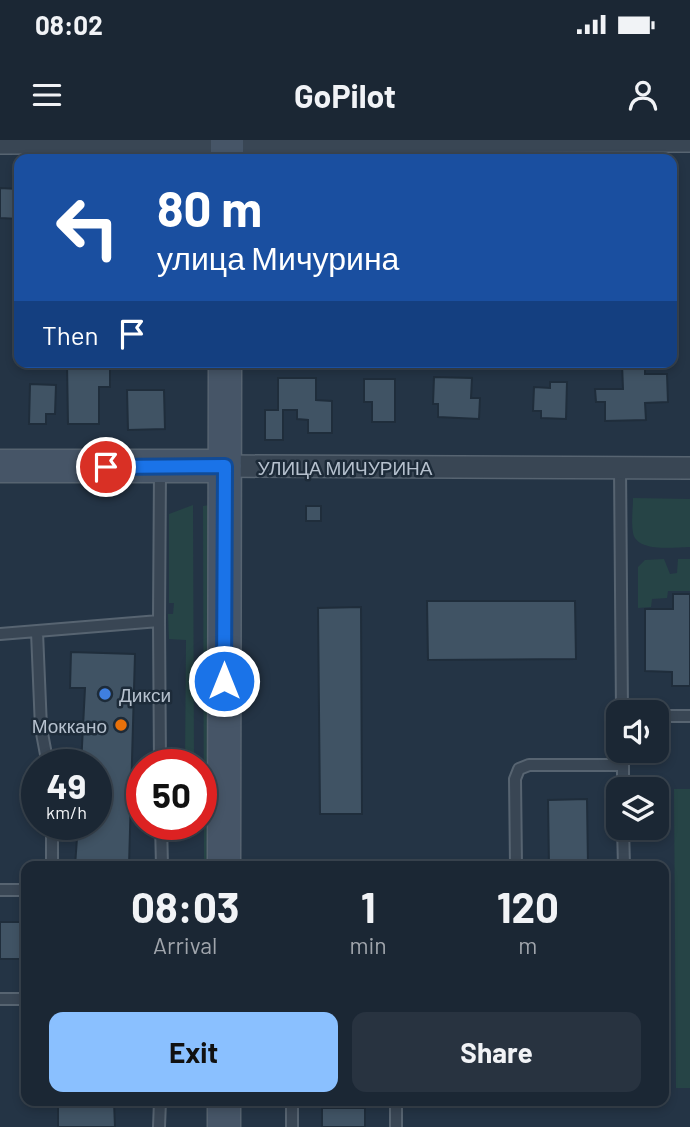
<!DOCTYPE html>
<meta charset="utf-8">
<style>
body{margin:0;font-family:Barlow,sans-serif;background:#283340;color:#f1f3f6;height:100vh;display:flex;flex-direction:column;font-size:26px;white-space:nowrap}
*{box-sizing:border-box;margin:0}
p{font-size:23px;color:#a0a5ac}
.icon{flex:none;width:38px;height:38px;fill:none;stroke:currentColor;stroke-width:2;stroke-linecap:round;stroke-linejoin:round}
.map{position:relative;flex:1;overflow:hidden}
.side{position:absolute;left:21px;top:721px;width:648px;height:245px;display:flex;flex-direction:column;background:#1b2734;border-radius:14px;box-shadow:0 4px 10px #0003,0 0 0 2px #39444f}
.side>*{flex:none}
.hud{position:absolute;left:14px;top:14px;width:663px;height:214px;border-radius:14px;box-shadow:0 4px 10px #0003,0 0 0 2px #39444f;background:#1a4fa0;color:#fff;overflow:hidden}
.buttons{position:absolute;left:606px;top:560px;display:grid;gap:14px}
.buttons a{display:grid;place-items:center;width:63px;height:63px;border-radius:14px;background:#1b2734;box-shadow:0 4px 10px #0003,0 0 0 2px #39444f;font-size:35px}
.speed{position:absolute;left:21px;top:609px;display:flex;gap:14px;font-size:35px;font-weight:700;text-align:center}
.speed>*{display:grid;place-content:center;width:91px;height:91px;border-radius:50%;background:#1b2734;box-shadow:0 4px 10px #0003,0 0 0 2px #39444f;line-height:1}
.speed small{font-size:18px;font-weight:400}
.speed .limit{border:10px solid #d22;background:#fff;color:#111}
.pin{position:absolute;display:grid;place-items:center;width:60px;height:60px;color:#fff;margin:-30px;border:4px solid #fff;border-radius:50%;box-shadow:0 2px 7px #0007}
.me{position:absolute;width:77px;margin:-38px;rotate:0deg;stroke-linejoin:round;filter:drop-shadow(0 0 5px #0008)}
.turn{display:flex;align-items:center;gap:24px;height:147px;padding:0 28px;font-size:32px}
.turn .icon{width:91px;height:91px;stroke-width:2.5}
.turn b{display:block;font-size:49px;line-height:60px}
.then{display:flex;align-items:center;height:66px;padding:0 28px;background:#0003;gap:14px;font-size:26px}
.eta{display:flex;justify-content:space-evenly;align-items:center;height:119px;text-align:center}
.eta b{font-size:42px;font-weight:700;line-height:49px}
.action{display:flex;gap:14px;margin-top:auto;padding:14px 28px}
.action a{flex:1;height:80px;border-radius:14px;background:#8ac0ff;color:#111;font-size:28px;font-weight:700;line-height:80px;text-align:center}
.action a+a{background:#283340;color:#f1f3f6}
.status{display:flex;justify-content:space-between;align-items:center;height:49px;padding:0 35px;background:#1b2734;direction:ltr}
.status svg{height:19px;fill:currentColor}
header{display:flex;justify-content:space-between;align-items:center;height:91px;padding:0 28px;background:#1b2734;font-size:32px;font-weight:700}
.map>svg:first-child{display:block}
.green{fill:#264446}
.building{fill:#405364;stroke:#1f2d3b;stroke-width:2}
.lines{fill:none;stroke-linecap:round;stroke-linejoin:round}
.lane-casing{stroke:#576471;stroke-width:14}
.street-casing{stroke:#576471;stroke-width:24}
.secondary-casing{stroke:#576471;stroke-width:35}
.lane{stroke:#394654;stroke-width:10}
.street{stroke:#394654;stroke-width:21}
.secondary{stroke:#465567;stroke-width:32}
.route-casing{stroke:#114b97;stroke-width:18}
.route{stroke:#1a73e8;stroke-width:12}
.shop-dot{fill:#3f7fe0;stroke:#1d2b39;stroke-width:2.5}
.food-dot{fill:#e8710a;stroke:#1d2b39;stroke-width:2.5}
.labels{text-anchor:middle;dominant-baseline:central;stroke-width:5;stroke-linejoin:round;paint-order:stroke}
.street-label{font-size:19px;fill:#b6c1ce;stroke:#1d2b39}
.poi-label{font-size:19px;fill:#b6c1ce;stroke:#1d2b39;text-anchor:start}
</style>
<div class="status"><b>08:02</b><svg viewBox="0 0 49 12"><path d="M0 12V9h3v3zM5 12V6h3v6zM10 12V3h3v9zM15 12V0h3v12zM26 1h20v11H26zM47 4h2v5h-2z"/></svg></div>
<header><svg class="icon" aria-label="menu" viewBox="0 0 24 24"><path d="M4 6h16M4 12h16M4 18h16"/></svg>GoPilot<svg class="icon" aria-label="person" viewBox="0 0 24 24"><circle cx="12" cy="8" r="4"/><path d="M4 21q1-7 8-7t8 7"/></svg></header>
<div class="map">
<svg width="690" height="987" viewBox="0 0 690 987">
<rect width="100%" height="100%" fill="#243445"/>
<!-- green -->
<path class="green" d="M633 358 690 359V407C675 407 637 413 633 393 631 382 633 369 633 358Z
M217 364 212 726H204L203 366Z
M193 365 194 625H185L186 500 169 499 168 474H173L174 463H169V374Z
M664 419 670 434 677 433 678 419H690V451H668L667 458 652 459 651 467 638 468V427L645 420Z
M674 649H690V948H676Z"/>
<!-- building -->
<path class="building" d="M0 48 19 49V79L0 78Z
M67 224H110V247H99V284H68Z
M622 224H645V234H667L668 262 645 263 646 280 605 281V262H596L595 249H623Z
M434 237 472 238 471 258H480L479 279 438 277V264H433Z
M278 238H316V260L332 261V293H308V280L297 279V270H283V300H265V270H278Z
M364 239H395V282H372V262H364Z
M550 242H567L566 279 541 278V271H533L534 247 550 248Z
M30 244 56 245 55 274H46V284H29Z
M127 250H164L165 289 128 290Z
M306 366H321V381H306Z
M673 454H690V546H672V532L645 531V469H673Z
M427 461H575L576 519 428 520Z
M361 467 362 674H320L318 468Z
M71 512 135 514 129 726H75L78 684H96V625H81L85 548H70Z
M587 659 588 726H549L548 660Z
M316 721H359V726H316Z
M0 782H26V819H0Z
M58 961H114L115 987H58Z
M322 968H365V987H322Z"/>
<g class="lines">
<!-- lane casing -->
<g class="lane-casing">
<path id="lane" d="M620 328 622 572
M160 330 159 481 160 625
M37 492 41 588 48 625
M0 494 159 481
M656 576H690
M623 611V649
M52 684V726
M161 684 162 726
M623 688 624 726
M516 726 515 639 519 629 529 625H623
M0 750H26
M0 859H26
M396 961V987
M159 987 160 961
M292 987V961"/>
</g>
<!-- street casing -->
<g class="street-casing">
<path id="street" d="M0 3 690 1
M225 326 690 328"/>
</g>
<!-- secondary casing -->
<g class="secondary-casing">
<path id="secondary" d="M227 19V0
M0 326H225
M224 726 225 222
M224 987V961"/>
</g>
<!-- lane -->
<use href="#lane" class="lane"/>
<!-- street -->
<use href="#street" class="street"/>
<!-- secondary -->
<use href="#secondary" class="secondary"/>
</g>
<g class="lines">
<!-- route casing -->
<g class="route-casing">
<path id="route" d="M106 327 225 326 224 541"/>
</g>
<!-- route -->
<use href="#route" class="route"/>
</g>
<!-- markers -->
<circle class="shop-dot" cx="105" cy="554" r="7"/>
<circle class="food-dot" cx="121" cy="585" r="7"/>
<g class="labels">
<!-- street labels -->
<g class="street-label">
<text x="345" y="327">УЛИЦА МИЧУРИНА</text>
</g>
<!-- poi labels -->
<g class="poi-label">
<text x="119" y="554">Дикси</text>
<text x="107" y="585" text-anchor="end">Моккано</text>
</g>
</g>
</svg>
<div class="buttons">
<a><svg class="icon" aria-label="sound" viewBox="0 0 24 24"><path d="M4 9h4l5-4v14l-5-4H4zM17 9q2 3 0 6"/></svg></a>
<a><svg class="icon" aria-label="layers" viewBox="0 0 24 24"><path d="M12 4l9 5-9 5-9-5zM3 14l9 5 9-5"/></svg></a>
</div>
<div class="speed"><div>49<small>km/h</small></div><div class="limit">50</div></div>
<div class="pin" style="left:106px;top:327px;background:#d93025"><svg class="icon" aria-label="arrive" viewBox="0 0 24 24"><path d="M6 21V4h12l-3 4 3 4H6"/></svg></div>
<svg class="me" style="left:224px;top:541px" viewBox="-20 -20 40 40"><circle r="17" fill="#1a73e8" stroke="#fff" stroke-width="3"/><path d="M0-11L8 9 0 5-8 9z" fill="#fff"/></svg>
<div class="hud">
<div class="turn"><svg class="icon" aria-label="left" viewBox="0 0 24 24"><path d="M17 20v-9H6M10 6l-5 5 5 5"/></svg><div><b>80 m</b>улица Мичурина</div></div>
<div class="then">Then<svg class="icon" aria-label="arrive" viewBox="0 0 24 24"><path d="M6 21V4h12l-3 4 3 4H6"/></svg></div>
</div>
<section class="side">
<div class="eta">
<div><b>08:03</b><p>Arrival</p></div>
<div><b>1</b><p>min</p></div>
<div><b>120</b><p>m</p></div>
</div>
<div class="action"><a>Exit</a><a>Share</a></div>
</section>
</div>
